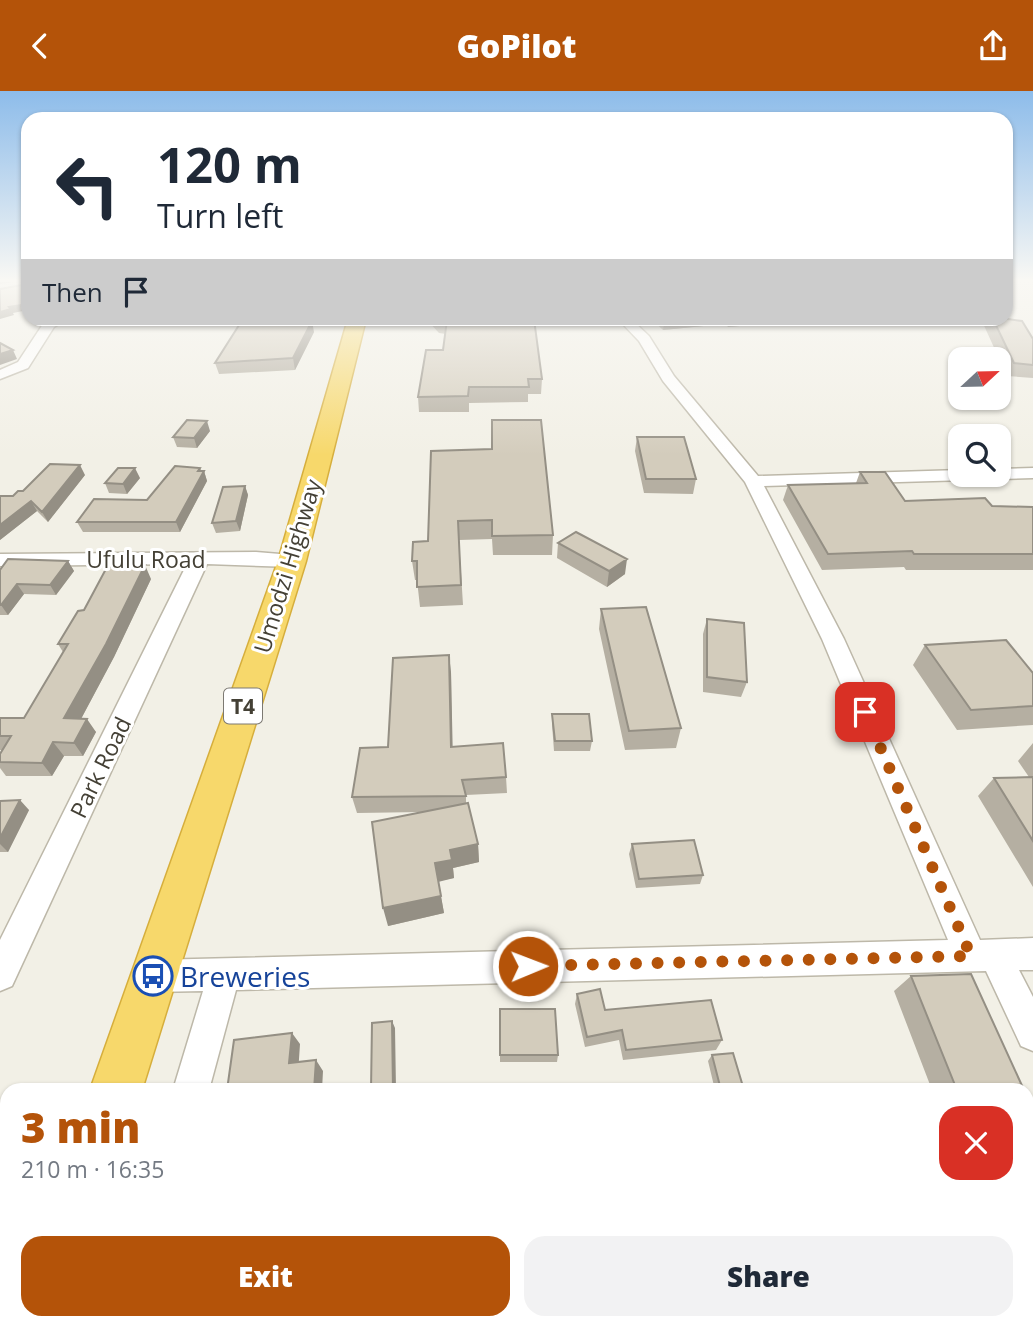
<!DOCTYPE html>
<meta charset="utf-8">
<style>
body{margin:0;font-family:"Open Sans",sans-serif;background:#f2f2f3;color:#1f2937;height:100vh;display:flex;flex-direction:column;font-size:26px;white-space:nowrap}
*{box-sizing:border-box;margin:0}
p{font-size:23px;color:#747a83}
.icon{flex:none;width:38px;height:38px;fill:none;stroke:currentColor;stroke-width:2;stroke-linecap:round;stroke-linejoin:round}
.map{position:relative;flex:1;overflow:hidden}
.side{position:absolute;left:0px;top:992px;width:1034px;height:247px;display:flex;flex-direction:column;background:#fff;border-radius:21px 21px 0 0;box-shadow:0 2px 5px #0004}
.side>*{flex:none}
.banner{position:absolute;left:21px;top:21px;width:992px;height:214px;border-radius:21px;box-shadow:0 2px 5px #0004;background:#fff;color:#1f2937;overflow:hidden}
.needle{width:46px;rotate:68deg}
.buttons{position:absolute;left:948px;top:256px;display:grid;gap:14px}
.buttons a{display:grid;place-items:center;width:63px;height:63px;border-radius:14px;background:#fff;box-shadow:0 2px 5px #0004;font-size:35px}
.pin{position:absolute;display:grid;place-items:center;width:60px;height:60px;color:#fff;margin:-30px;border-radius:14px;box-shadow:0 4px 10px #0006}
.me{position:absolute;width:77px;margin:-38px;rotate:89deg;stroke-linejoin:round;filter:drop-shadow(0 0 5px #0008)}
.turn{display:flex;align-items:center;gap:24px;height:147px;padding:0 21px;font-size:32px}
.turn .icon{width:91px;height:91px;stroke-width:2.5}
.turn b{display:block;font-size:49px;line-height:60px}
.then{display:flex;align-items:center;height:66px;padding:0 21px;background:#0003;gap:14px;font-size:26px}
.round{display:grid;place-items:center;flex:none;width:74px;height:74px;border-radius:21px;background:#f2f2f3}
.summary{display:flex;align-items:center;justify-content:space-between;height:119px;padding:0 21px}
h1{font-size:42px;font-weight:800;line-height:52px;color:#b45309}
.action{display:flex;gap:14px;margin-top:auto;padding:14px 21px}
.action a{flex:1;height:80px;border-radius:21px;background:#b45309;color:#fff;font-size:28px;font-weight:800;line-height:80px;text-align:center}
.action a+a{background:#f2f2f3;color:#1f2937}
header{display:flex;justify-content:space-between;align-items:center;height:91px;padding:0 21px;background:#b45309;color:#fff;font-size:32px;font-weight:800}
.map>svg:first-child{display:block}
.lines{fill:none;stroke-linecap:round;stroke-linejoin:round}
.minor-casing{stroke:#bdb8a9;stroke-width:3}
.highway-casing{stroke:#d6ae3c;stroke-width:3}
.minor{fill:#fff;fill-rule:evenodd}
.highway{fill:#f7d86b;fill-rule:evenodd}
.wall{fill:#b5afa2}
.shaded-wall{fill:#948f84}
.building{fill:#d3ccbc;stroke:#948f84;stroke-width:2}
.route{stroke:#b45309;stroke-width:12;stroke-dasharray:0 21.6}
.labels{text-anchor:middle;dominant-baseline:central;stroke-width:6;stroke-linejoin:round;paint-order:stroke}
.shield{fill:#fff;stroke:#7c7972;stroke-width:2}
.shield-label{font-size:21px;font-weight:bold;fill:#444035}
.street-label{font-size:23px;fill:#444035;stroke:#fff}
.near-transit-label{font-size:28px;fill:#164399;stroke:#fff;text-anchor:start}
</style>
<header><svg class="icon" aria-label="back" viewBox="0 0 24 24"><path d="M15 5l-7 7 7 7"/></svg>GoPilot<svg class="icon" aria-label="share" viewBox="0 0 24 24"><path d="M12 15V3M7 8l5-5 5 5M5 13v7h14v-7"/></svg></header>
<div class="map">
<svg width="1033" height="1238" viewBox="0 0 1033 1238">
<rect width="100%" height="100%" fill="#f2f0e6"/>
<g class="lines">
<!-- minor casing -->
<g class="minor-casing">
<path id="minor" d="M51 228H67L54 236 28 277 0 288V279L18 271 45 230Z
M618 228H631L649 245 674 285 758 385 961 379V383H999V378L1033 377V387L764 395 844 548 980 849 1033 847V879H1019L1033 906V960L1021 955 986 880 236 899 209 999H173L203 900 153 901 141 897 137 885 141 873 153 869 948 849 822 548 745 391 663 290 639 250Z
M256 461 292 464 302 470 292 476 207 473 12 895 0 900V849L187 473 0 475V463Z
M103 1232H147L145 1238H101Z"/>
</g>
<!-- highway casing -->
<g class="highway-casing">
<path id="highway" d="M348 228H366L306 470 142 999H90L278 470Z
M10 1232H72L71 1238H9Z"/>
</g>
<!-- minor -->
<use href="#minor" class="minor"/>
<!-- highway -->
<use href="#highway" class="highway"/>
</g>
<!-- wall -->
<path class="wall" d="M426 228H534L542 288 541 303H528V311L469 312V321H419L418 306 443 259 446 243 439 242Z
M651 228H764L763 233 728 236 724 233 663 239Z
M981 228H1006L1033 248V287L1007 285Z
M314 241 295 279 219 283 215 272Z
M210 340 197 357 177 356 173 346Z
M637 346 696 388 693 403 644 402 635 360Z
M431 360 553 444 552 464H493L492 448 459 449 463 514 420 516 417 489H415L412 470 428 450Z
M202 380H204L207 390 180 441H83L77 431 147 409Z
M860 381 905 410 992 415 1033 416V479H906L904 476 822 479 783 409 788 394 856 392Z
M85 384 48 431 37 420 0 449 13 405 23 400Z
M140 387 127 403 109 402 105 392Z
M245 395 248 404 240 440 216 442 212 432Z
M558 452 625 483 607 496 557 467Z
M68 470 74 480 56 504 24 503 8 524H0V479Z
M151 488 114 566 81 628 96 641 83 665H64L52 685H6L0 677V663L3 659H0V627H24L63 561 58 553 84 519Z
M601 518 681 637 676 657 625 659 599 538Z
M707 528 747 591 741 606 703 601V543Z
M925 554 1033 582V634L957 639 913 574Z
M451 581 452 656 506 686 507 702 466 704V712L478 753 479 771 453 777 454 787 438 790 444 822 388 835 422 721 357 722 352 706 388 656Z
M552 623 592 650 590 660H554L552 633Z
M1033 652V796L978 705 994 687 1029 686 1018 670Z
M0 710 29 719 8 761H0Z
M632 753 703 784 700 793 636 797 629 763Z
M911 885 1024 999H932L894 900Z
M577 903 605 919 722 949 716 959 623 969 619 949 585 956 575 913Z
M500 918 558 964 557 971H500Z
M712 964 744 999H715L708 970Z
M1027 1006 1033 1019V1162L1027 1163Z
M929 1232H1027L1033 1238H931Z"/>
<!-- shaded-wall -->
<path class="shaded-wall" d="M0 191H15L0 193Z
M28 213V219L13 222 14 224 0 228V221L9 216Z
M665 228H726L724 233 663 239Z
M729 228H764L763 233 728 236Z
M312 230 314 241 295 279 293 267Z
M13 259 17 268 0 274V263Z
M207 330 210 340 197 357 194 347Z
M80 374 85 384 48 431 42 421Z
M135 377 140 387 127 403 123 393Z
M200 377 202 382 204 380 207 390 180 441 176 431 198 380Z
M245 395 248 404 240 440 236 430Z
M31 410 37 420 0 449V434Z
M627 468 625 483 607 496 609 480Z
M68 470 74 480 56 504 50 494Z
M145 474 151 488 114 566 74 641 64 627Z
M17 493 24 503 8 524 1 514Z
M449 564 451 581 453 672 451 656Z
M87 628 96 641 83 665 74 652Z
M53 651 64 665 52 685 42 672Z
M20 709 29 719 8 761 0 753V747Z
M478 753 479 771 453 777 454 787 438 791 435 772 450 759Z
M441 805 444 822 388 835 383 817Z
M392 930 395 937 396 999H393Z
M292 942 300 953 298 983 289 972Z
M316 969 323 980 322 999H314Z
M285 1232H296L295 1238H284Z"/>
<!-- building -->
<path class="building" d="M27 191H28V213L9 216 11 218 0 221V198L27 193Z
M1006 227 1008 228 1022 230 1033 248V274L1014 272 993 228Z
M437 228H534L542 288H528L529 296H469L468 305 418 306 426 259H443L447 229Z
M312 230 293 267 215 272 241 231Z
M0 252 13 259 0 263Z
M187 329 207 330 194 347 173 346Z
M492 329H541L553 444 492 445V429L458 430 461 494 417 496V470H412L413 451 428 450 431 360 492 358Z
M637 346H684L696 388H646Z
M50 373 80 374 42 421 31 410 0 434V405H13L18 400H23Z
M175 375 200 377 198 380H204L176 431H77L94 408 147 409Z
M118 377H135L123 393 105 392Z
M860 381H885L905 410 985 407 992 415 1033 416V463H914L912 460 828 463 788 394 867 392Z
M245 395 236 430 212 432 223 396Z
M576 441 627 468 609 480 558 452Z
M8 468 68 470 50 494 17 493 1 514H0V479Z
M145 474 106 553 64 627 87 628 74 652 53 651 42 672 0 671V663L11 645H0V627H24L68 553H58L78 520 84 519 107 476Z
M646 516 681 637 629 640 601 518Z
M707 528 744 532 747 591 707 586Z
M1006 549 1033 582V615L971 619 925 554Z
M449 564 451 656 503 652 506 686 462 689 466 705 352 706 360 657 388 656 393 567Z
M552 623H589L592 650H555Z
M1033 686V750L994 687Z
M20 709 0 747V710Z
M468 712 478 753 450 759 452 769 435 772 441 805 383 817 372 731Z
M694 749 703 784 639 788 632 753Z
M971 883 1024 999H957L911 885Z
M600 898 605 919 711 909 722 949 626 959 622 939 587 946 577 903Z
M500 918H555L558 964H500Z
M392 930 393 999H371L372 932Z
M292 942 289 972 316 969 314 999H227L234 949Z
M733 962 744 999H721L712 964Z
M1027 1006 1033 1019V1158H1027Z
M1027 1192H1033V1238H955L953 1232H1027Z
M150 1232H285L284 1238H136L149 1237Z"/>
<!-- sky -->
<linearGradient id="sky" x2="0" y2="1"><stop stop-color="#8dbcea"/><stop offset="0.52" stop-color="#f9f8f4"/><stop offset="1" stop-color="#f9f8f4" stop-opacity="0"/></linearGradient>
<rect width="1033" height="364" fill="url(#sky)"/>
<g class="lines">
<!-- route -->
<path class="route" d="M528 875 971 865 865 621"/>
</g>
<!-- icons -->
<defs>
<g id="bus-ring" transform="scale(2.0125)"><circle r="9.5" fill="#fff" stroke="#1a4fb4" stroke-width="1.5"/><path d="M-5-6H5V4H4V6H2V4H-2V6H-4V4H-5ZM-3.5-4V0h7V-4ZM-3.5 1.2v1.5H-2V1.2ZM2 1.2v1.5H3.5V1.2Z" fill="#1a4fb4"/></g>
</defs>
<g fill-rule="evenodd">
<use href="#bus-ring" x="153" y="885"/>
</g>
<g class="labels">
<!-- shield labels -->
<rect class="shield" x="224" y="597.5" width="38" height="35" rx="5"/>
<g class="shield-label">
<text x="243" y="615">T4</text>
</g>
<!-- street labels -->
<g class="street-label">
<text x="146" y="468">Ufulu Road</text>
<text transform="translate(287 475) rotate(-73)">Umodzi Highway</text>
<text transform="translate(100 676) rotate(-64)">Park Road</text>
</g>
<!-- near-transit labels -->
<g class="near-transit-label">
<text x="180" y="885">Breweries</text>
</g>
</g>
</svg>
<div class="buttons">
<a><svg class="needle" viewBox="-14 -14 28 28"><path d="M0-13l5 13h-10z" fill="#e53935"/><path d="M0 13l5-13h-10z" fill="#747a83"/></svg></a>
<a><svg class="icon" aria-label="search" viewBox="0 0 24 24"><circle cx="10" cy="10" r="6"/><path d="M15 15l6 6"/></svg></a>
</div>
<div class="pin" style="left:865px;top:621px;background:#d93025"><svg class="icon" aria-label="arrive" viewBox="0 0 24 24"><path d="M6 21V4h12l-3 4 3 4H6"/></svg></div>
<svg class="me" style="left:528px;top:875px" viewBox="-20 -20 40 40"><circle r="17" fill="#b45309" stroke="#fff" stroke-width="3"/><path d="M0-11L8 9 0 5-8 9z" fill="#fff"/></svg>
<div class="banner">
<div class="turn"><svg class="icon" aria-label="left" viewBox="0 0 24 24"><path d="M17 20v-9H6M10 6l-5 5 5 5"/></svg><div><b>120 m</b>Turn left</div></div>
<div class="then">Then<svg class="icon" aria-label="arrive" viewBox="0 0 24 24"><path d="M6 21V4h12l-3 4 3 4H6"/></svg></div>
</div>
<section class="side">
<div class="summary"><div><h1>3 min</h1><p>210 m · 16:35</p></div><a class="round" style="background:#d93025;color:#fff"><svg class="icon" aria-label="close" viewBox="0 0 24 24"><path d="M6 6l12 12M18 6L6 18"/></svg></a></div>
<div class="action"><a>Exit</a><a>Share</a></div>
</section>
</div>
